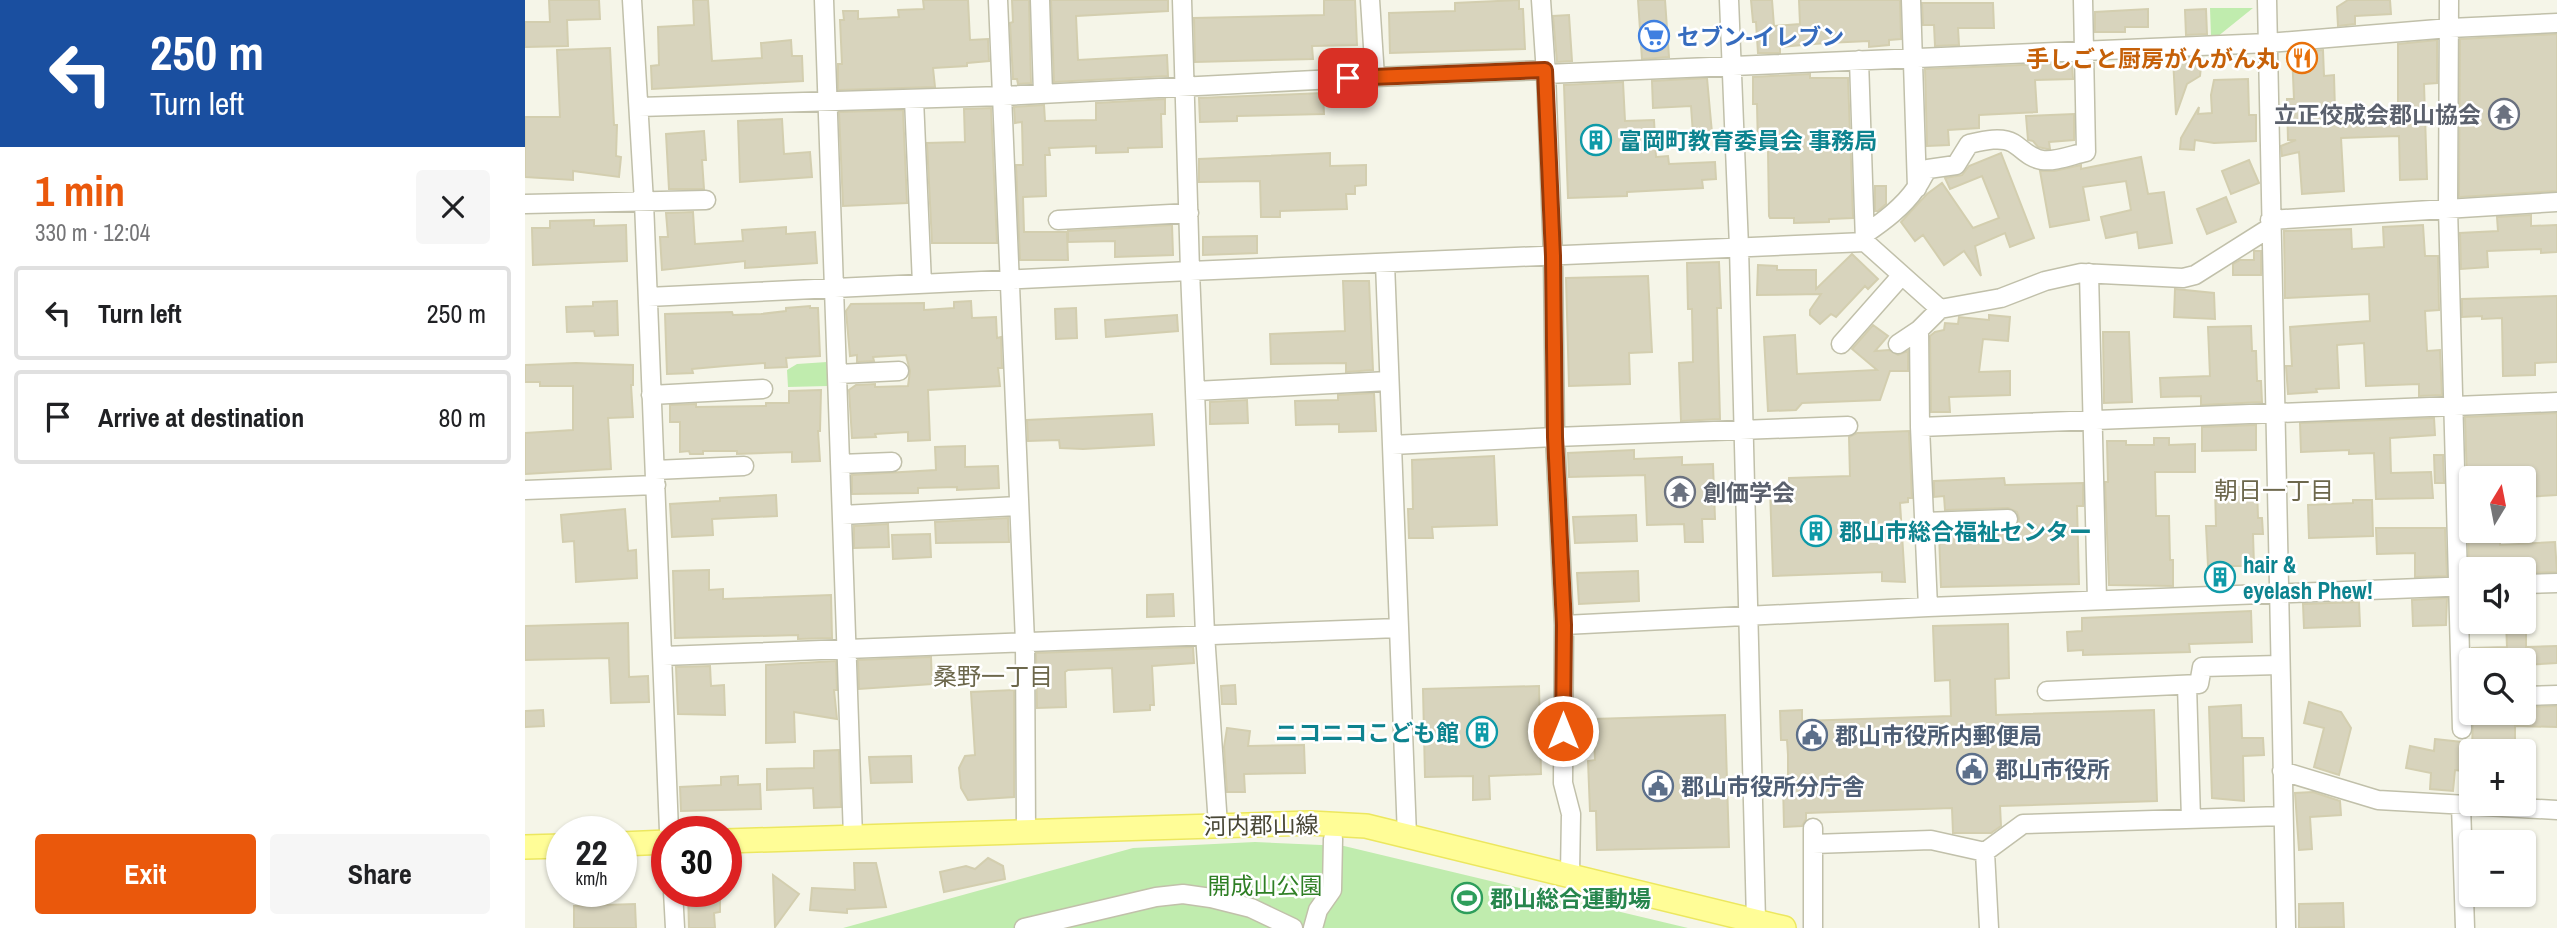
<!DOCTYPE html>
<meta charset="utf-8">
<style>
body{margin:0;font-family:"Archivo Narrow","Noto Sans JP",sans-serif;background:#f6f6f6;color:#202124;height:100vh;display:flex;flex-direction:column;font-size:26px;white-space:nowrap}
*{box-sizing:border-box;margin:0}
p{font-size:23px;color:#757577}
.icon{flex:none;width:38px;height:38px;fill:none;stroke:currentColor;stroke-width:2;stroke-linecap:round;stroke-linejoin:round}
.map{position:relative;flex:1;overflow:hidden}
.details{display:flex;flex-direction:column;background:#fff;width:525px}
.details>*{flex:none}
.hud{background:#1a4fa0;color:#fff;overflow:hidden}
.needle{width:46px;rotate:10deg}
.buttons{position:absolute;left:1934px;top:466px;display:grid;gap:14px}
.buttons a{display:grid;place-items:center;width:77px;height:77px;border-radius:7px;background:#fff;box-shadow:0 2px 5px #0004;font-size:35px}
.speed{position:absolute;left:21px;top:816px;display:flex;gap:14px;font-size:35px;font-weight:700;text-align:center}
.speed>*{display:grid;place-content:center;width:91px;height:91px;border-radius:50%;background:#fff;box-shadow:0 2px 5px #0004;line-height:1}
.speed small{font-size:18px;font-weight:400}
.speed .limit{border:10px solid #d22;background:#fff;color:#111}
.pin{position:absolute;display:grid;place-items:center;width:60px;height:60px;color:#fff;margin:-30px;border-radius:14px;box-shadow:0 4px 10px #0006}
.me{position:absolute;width:77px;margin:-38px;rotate:0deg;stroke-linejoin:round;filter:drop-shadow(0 0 5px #0008)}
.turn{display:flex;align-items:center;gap:24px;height:147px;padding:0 35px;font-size:32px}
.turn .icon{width:91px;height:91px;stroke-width:2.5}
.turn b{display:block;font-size:49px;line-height:60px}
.round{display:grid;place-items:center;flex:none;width:74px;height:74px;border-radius:7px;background:#f6f6f6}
.summary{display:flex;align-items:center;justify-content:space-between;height:119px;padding:0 35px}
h1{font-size:42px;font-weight:700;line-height:52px;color:#ea580c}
.cta{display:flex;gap:14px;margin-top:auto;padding:14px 35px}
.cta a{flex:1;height:80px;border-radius:7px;background:#ea580c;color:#fff;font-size:28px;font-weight:700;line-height:80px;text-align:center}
.cta a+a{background:#f6f6f6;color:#202124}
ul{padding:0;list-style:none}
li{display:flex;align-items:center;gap:21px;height:94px;margin:0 14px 10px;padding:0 21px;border:4px solid #e0e0e0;border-radius:7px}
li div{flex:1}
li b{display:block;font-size:26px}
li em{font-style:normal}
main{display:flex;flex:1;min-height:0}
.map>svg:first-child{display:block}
.green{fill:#c0ecae}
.building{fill:#d8d4bd;stroke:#d3ceaf;stroke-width:2}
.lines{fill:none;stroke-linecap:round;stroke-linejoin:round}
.minor-casing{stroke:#c1c0aa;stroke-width:21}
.major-casing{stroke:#ece75f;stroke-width:26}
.minor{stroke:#fff;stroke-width:18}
.major{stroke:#fffd97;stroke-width:23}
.route-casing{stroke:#983908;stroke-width:18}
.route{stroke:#ea580c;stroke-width:12}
.labels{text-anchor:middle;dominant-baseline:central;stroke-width:5;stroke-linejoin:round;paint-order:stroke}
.shop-label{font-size:23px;font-weight:bold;fill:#366cbe;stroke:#fff;text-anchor:start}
.food-label{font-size:23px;font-weight:bold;fill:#c56008;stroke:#fff;text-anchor:end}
.worship-label{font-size:23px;font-weight:bold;fill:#5b616d;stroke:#fff;text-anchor:end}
.culture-label{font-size:23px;font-weight:bold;fill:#0d838f;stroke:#fff;text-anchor:start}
.service-label{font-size:23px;font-weight:bold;fill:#4e5e75;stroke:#fff;text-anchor:start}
.street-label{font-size:23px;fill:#494736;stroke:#fff}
.park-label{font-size:23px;fill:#2f7f25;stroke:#fff}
.leisure-label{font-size:23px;font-weight:bold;fill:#27864d;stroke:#fff;text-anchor:start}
.neighbourhood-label{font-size:24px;fill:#6d684c;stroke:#fff}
</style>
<main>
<section class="details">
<div class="hud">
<div class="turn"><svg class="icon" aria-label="left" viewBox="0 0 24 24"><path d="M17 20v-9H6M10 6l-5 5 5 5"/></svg><div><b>250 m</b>Turn left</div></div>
</div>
<div class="summary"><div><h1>1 min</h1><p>330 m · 12:04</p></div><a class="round"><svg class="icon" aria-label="close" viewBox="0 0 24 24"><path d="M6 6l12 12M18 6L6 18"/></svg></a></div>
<ul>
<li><svg class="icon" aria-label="left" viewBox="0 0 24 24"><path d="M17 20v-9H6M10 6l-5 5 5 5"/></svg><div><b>Turn left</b></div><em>250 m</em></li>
<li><svg class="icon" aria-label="arrive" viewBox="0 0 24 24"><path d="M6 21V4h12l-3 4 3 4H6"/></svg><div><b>Arrive at destination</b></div><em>80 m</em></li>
</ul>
<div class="cta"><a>Exit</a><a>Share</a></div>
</section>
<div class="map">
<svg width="2032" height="928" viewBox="0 0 2032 928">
<rect width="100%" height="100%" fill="#f5f5e8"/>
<!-- green -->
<path class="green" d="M1685 8H1728L1692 37 1686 36Z
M302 362 303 386 263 387 262 370 272 364Z
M730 842 819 846 1163 928H318L608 848Z"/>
<!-- building -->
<path class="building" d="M24 0H74L75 19 42 20 43 46 0 47V22H25Z
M168 0H183L187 61 237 58 236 43 266 40 267 56H277L278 81 127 89 126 66 134 65 133 27 169 25Z
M398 0H443L445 40 463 39 464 61 442 63V66L408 68 410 87 313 90V64H317L315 20H319L318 11H333V19L374 17 373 10 399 9Z
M487 0H504L506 83 493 84 492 79H488L485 23 488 22Z
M526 0H643V11L551 16 553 60 642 55 643 76 529 82Z
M799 0H830L832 45 787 46 788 59 670 62 669 18 799 15Z
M994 0V9H998L1000 49 865 53 864 13 930 11V3Z
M1113 0H1140L1144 57 1117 59Z
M1226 0H1247L1249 26 1275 24 1274 0H1375L1376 39 1364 40V45L1344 47V41L1301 43 1255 47V53H1233L1231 22H1228Z
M1823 0H1865L1866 14 1830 16V24L1813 26 1812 7Z
M1397 3H1468L1469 28H1433L1434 45 1410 46 1409 25H1398Z
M1623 9V27H1600V32H1570V12Z
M1681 9 1682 34 1661 35 1660 10Z
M1044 15 1047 61 1032 62 1028 16Z
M2032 34V191L1934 197 1935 39Z
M1912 40V83L1899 84 1902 179 1875 180 1874 136 1816 138 1819 191 1777 194 1774 152 1757 156 1756 146 1771 140H1763L1762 99H1769L1767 52 1798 50 1799 76 1809 75 1810 111 1873 109V44Z
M85 48 89 125H92L91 156 96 157 94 177 48 171V180L0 177V117H35L32 50Z
M1677 57 1675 76 1662 84 1651 115 1648 58Z
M1547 63 1548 79 1510 80 1512 112 1454 115V128L1423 130 1424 145 1402 146 1400 69Z
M1285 74V78H1323L1328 218 1304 219V222L1269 223V218H1245L1244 216 1243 149H1233L1232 104H1228V77Z
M1182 78 1187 133 1168 134 1166 106 1128 108 1127 81Z
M1723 79 1724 115H1731V141L1689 143 1670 140 1669 150 1655 149 1656 138 1674 107 1673 114 1687 113 1686 95 1689 80Z
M1098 82 1100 121 1129 120 1131 157 1143 156 1144 164 1190 162 1191 179 1177 180 1178 188 1102 192V196L1043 198 1039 85Z
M798 93 799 114 712 116V121L675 122 674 98Z
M640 99V114H636L637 147 603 148V152L571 153V146L524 148 525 155H520L521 196 498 197 499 232H542L543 260H495L491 165H498L497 122 490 123 489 107 519 105 520 121 571 120V103Z
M466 108 472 243H407L402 143 440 142 439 109Z
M378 110 382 203 318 206 314 112Z
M1549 114V140L1524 142 1525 149H1522L1513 147 1508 141 1503 140 1501 116Z
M257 119 259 154 285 152 287 177 215 182 213 121Z
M179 131 181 160H177L179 189H144L141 134Z
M805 153V166L841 165V185L830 186V194H821L822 209 755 211V217H736L735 181 674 182V159Z
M1476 153 1509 238 1485 247 1480 233 1450 246 1456 276 1439 251 1419 265 1398 235 1390 241 1376 222 1402 194 1417 183 1448 228 1474 218 1457 176 1425 189 1420 178 1437 175 1444 166Z
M1616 157 1623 194 1639 192 1647 243 1614 248 1612 232 1581 238 1576 217 1606 210 1601 181 1558 187 1564 220 1525 227 1515 171H1529L1556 165V169Z
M1724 160 1734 183 1706 194 1697 171Z
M1350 186H1361V204L1353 211H1350Z
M1701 197 1711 222 1682 234 1672 209Z
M168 212 170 244 218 241 217 230 261 227V234L290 232 292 263 220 268V261L137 270 135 237H143L141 213Z
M2006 215V226L2032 225V252L2016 253V249L1962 251 1963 267 1936 269 1935 233 1973 231 1972 217Z
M69 220V226L101 225 102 261 8 265 7 228H25V221Z
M647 225 648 255 590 257V241L543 242V231Z
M1898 225 1900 256H1913L1914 310 1900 311 1902 351 1915 350 1917 395 1894 396V384L1841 386 1839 343 1812 345 1814 388 1791 389 1792 392 1763 394 1761 366H1767L1765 327 1845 321 1844 294 1760 298 1759 231 1826 229 1827 249 1859 247 1858 227Z
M732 236V253L678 255V237Z
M1729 251H1736V275H1708V264L1715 260H1729Z
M1327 254 1353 279 1343 289 1340 286 1311 317 1306 314 1295 324 1285 315V310L1296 294 1232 295 1233 265 1252 266V270H1291V289Z
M1194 262 1196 308H1192L1195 419 1156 421 1154 363 1168 362 1167 309H1163L1162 263Z
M1123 276 1127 352 1104 353 1105 384 1044 386 1041 278Z
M818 281H844L848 370 821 372V363L746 364 745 334 820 331Z
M1650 289 1689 293 1690 319 1649 317Z
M2032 296V362L2010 363V375L1978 376 1977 318 1957 319V316L1937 317V299Z
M92 301 93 335 70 336 69 331 42 332 41 307 68 306V302Z
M446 301 447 318 471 317 472 338 476 337 477 368H473L475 386 403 390 405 440 383 441V432L350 434 351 437 327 438 324 390 331 385 350 384V387L383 386 385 371 381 355 348 357 349 361 332 362V355L325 356 321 311 326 304 399 303V310L429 308V302Z
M285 306V308H293L295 356 261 358 262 367 240 368V363L200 366 167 369 168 373 142 374 140 314 207 312 208 315 236 314 261 311V308Z
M551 308 552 338 531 339 530 309Z
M652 315 653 331 581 337 580 320Z
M1464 315 1485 317 1483 341 1458 339 1454 372 1485 371V395L1424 397 1425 412H1406L1405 336 1410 332 1419 330 1420 323 1433 324 1434 317 1464 320Z
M1348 325 1363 336 1350 351 1364 350 1373 355 1383 351V371H1365L1355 400 1277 403 1271 410 1243 411 1239 337 1270 335 1272 374 1352 370 1327 349Z
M1726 326 1727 351H1731L1732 381H1736L1737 402 1676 405V396L1636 397 1635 378 1685 376 1683 327Z
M1578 332H1604L1607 402 1579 403Z
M51 363 108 365V385H106L108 417 83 418 86 469 0 474V433L48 430V386H15V382H0V365Z
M296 390 295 431H293L295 461 267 462V452L212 454V451H178V454H165L164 451 155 452V422H145V405L171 404V407L241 406V403H264V391Z
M849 393 851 431 814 432V424L771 425 770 401 813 400V395Z
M722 400 723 423 685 424V402Z
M2032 413V495L1998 497V478H1946V482H1942L1940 417Z
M627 414 629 445 558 449 535 448 534 440 503 441 502 420Z
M1909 418 1910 435 1865 438 1866 473 1906 472 1908 498 1851 499 1849 453 1824 454V450L1776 452 1775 423Z
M1731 425V450L1677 451V427Z
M1384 431 1387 498H1383V502L1375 503 1380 582 1357 581V572L1248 576 1245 489 1264 488V478L1325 476 1324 437 1332 433Z
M1629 438H1644V445L1670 444V472H1630L1631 516H1644L1645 560H1648V586L1584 585 1580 482H1583L1582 441H1601V445H1629Z
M440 446V467L473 466 474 488 432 490V487L393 488V493L327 494V475L411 470 410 447Z
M1109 450V459L1157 457V465L1188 464 1190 519H1177L1178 542H1160L1159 524 1122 525 1120 475 1044 477 1043 453Z
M1909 455H1918L1919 483H1910Z
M969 456 972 525 907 527 908 538H884L883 509H888L887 460Z
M1479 478 1480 485 1558 483V506H1552L1554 584 1416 587 1414 533 1484 530 1493 525 1494 518 1492 512 1483 508 1420 510 1419 496 1409 497V481Z
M1690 487H1732L1733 518H1737L1738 534H1728L1729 566H1707V584L1684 585 1681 526H1691Z
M251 495 252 516 187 519 188 535 147 537 145 504 195 501V498Z
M1828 500H1847L1848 536 1784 538 1783 505 1828 503Z
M100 509 103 551 111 550 112 578 51 582 49 541 38 542 36 515Z
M1111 515 1112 541 1050 543 1048 517Z
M483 518 484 542 411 543 410 522Z
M363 524 364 547 329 548V526Z
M1943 527H1946V533L1975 532V545L2030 542 2032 572 1998 573V569H1946L1944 575Z
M1851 528H1920L1922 576 1890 577V553L1852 554Z
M405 534 406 557 368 559 367 535Z
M184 570V590L198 589V599L306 595 307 638 273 639V635L150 638 148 571Z
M1113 571 1114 601 1054 604 1052 573Z
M648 594 649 616 622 617V595Z
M1922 598 1921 625 1888 626 1887 600Z
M1834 602 1835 626 1779 628 1778 604Z
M1726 611 1727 642 1664 644 1665 652 1558 655V650L1543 651 1542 632 1557 631V618Z
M1981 621H2001V647L2032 646V663L1998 665V660H1948L1947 648 1982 647Z
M103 623 104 677 123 676 124 702 86 703 84 658 0 660V626Z
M1483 624 1484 678 1470 679 1471 715 1629 710 1632 801 1475 806 1476 826 1466 833H1428L1427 808 1281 813V819L1277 826 1259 827 1258 783H1263V755L1262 740H1256L1255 711 1277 710V721L1426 716 1425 680 1410 681 1408 626Z
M668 647 669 663 627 666 629 705H625V710L589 712 587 668 543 670 540 672 541 707 512 708 511 653Z
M406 657 407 684 334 689 333 660Z
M311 661 312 690H309L312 719 269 712 270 742 241 743V665Z
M185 666 186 686 199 685 200 715 153 714 151 667Z
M710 685 711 704H697L696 686Z
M1014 686 1016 774 964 776 965 799 948 800V776L900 777 898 689Z
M489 690V797L443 800 436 788 434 768 440 756 450 755 446 692Z
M1784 702 1816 712 1826 728 1814 775 1789 767 1799 728 1779 723Z
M1716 705 1717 738H1738L1739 755 1718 756 1719 801 1687 798 1684 707Z
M2032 706V727L1990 726V751H1947L1948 712H1998V707Z
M18 710 19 726 0 727V711Z
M1200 715 1204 847 1072 850 1071 811H1065L1063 761 1070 760 1068 719Z
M702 728 725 731 723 746 779 745 780 773 719 774 720 792H702L699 747Z
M1910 739 1946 743V772L1930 770 1928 791 1905 789 1906 773 1881 768 1885 746 1909 751Z
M314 750 316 807 289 808 288 788 242 790V769L289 768V751Z
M386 756 387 782 346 783 344 757Z
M213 776V785L235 784 236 809 156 811 155 787 196 785V777Z
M1788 792 1815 801 1816 815 1785 817 1787 849 1774 850 1770 793Z
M463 858 478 866 480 879 419 892 415 872 441 866 450 869Z
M329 863H351L361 907 322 909V913L285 910 287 888 330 890Z
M248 875 274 894 250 927Z
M163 891H195V912L189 913 190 928H164Z
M1818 903 1819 927 1774 928V904Z
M110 904 111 928H49V906Z"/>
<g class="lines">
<!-- minor casing -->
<g class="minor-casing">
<path id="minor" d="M107 0 119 202 144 831
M299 0 328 837
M473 0 500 642 501 831
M515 0 518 94
M657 0 665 271 680 634 693 825
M1016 0 1021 74 1743 43 1925 28 2032 23
M1204 0 1214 247 1231 921
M1386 0 1392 188
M1742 0 1761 928
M1924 0 1923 208 1937 729
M1334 60 1340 242
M1021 74 1028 256 1030 437 1039 625 1038 783 1046 814 1045 874
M850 77 1020 70
M389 99 397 284
M114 107 478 96 850 77 845 0
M0 204 181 200
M533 220 664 213
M1745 220 2032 202
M1340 234C1359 221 1378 207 1391 188 1396 182 1398 175 1403 169L1431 165 1444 144C1457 141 1476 136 1488 143 1498 149 1504 158 1517 160 1530 162 1547 155 1561 152L1558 0
M860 263 882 836
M1564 273 1572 600
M123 297 665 271 1340 242 1415 309 1476 298 1520 281 1556 273 1658 278 1670 275 1746 227
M1394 330 1395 427 1403 607
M1316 344 1377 275
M1373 344 1394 330 1415 309
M313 374 374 371
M670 391 864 381
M126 395 238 389
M1395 427 2032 402
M867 445 1030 437 1323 426
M315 464 367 462
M130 470 219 466
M0 490 131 485
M317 515 494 506
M1399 522 1483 519
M1998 584 2032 583
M1039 625 1403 607 1946 586
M138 656 873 628
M1662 685 1666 819
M1522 691 1674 684 1677 667 1754 665
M1998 696 2032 695
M1757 771 1853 800 2032 810
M1936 805 1940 928
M1288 844 1406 840 1460 852 1498 824 1758 816
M1460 852 1464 928
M148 891 150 928
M499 928 631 897 658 894 686 898 726 908 768 928
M788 928 793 910 807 890 808 839
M1288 928V828"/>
</g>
<!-- major casing -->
<g class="major-casing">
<path id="major" d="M201 841 785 823 841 826 1259 928
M96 844 142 842
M0 847 37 846"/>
</g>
<!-- minor -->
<use href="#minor" class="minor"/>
<!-- major -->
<use href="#major" class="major"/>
</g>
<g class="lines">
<!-- route casing -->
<g class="route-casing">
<path id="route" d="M823 78 1020 70 1028 256 1030 437 1039 625 1038 731"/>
</g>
<!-- route -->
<use href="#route" class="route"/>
</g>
<!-- icons -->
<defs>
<g id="supermarket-ring" transform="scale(1.575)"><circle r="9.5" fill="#fff" stroke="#3f7fe0" stroke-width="1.5"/><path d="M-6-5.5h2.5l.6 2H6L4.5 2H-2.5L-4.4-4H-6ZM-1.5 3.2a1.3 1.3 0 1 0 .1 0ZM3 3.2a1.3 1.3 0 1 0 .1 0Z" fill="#3f7fe0"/></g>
<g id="restaurant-ring" transform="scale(1.575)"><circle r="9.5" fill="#fff" stroke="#e8710a" stroke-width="1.5"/><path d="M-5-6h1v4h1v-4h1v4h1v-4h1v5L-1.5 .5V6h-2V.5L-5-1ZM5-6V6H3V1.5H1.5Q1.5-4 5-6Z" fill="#e8710a"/></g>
<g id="temple-ring" transform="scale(1.575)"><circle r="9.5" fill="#fff" stroke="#6b7280" stroke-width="1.5"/><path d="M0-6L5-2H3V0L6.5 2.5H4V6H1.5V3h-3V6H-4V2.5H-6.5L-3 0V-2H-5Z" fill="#6b7280"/></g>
<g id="building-ring" transform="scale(1.575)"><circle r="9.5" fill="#fff" stroke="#0f9aa8" stroke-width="1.5"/><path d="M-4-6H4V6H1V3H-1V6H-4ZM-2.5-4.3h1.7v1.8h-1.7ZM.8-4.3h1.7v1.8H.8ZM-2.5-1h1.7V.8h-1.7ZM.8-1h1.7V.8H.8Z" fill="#0f9aa8"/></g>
<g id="civic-ring" transform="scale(1.575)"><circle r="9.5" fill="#fff" stroke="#5c6f8a" stroke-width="1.5"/><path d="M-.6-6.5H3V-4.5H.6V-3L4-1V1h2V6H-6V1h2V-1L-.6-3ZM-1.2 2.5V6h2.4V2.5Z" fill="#5c6f8a"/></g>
<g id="stadium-ring" transform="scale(1.575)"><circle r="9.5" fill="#fff" stroke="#2e9e5b" stroke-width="1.5"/><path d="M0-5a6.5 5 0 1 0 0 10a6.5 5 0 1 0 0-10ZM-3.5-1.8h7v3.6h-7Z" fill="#2e9e5b"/></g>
</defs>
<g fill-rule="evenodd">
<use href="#supermarket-ring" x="1129" y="36"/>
<use href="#restaurant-ring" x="1777" y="58"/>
<use href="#temple-ring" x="1979" y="114"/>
<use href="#building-ring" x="1071" y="140"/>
<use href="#temple-ring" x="1155" y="492"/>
<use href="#building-ring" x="1291" y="531"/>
<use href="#building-ring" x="1695" y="577"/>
<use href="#building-ring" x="957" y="732"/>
<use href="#civic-ring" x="1287" y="735"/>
<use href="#civic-ring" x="1447" y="769"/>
<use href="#civic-ring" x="1133" y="786"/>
<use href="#stadium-ring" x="942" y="898"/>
</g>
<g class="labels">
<!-- shop labels -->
<g class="shop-label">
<text x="1152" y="36">セブン-イレブン</text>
</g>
<!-- food labels -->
<g class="food-label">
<text x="1754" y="58">手しごと厨房がんがん丸</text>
</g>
<!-- worship labels -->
<g class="worship-label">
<text x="1956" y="114">立正佼成会郡山協会</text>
<text x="1178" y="492" text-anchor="start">創価学会</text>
</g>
<!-- culture labels -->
<g class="culture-label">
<text x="1094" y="140">富岡町教育委員会 事務局</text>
<text x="1314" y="531">郡山市総合福祉センター</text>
<text x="1718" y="564">hair &amp;<tspan x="1718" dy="26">eyelash Phew!</tspan></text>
<text x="934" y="732" text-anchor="end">ニコニコこども館</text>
</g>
<!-- service labels -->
<g class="service-label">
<text x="1310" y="735">郡山市役所内郵便局</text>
<text x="1470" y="769">郡山市役所</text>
<text x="1156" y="786">郡山市役所分庁舎</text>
</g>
<!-- street labels -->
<g class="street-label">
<text transform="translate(736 825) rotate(-1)">河内郡山線</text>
</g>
<!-- park labels -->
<g class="park-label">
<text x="740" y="885">開成山公園</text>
</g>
<!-- leisure labels -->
<g class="leisure-label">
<text x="965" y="898">郡山総合運動場</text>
</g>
<!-- neighbourhood labels -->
<g class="neighbourhood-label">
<text x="1749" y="490">朝日一丁目</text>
<text x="468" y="676">桑野一丁目</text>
</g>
</g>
</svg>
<div class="buttons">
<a><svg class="needle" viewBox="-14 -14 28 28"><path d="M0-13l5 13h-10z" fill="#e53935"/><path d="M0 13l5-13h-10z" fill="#757577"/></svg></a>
<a><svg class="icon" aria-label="sound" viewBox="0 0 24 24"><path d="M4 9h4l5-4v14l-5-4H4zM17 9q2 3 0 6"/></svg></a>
<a><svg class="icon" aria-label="search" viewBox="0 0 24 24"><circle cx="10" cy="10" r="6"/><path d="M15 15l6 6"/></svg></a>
<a>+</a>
<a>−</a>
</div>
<div class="speed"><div>22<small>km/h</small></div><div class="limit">30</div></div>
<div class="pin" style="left:823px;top:78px;background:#d93025"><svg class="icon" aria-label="arrive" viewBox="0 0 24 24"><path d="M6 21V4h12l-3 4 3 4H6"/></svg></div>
<svg class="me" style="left:1038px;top:731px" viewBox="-20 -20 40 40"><circle r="17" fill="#ea580c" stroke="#fff" stroke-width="3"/><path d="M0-11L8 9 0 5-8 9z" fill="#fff"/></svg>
</div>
</main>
